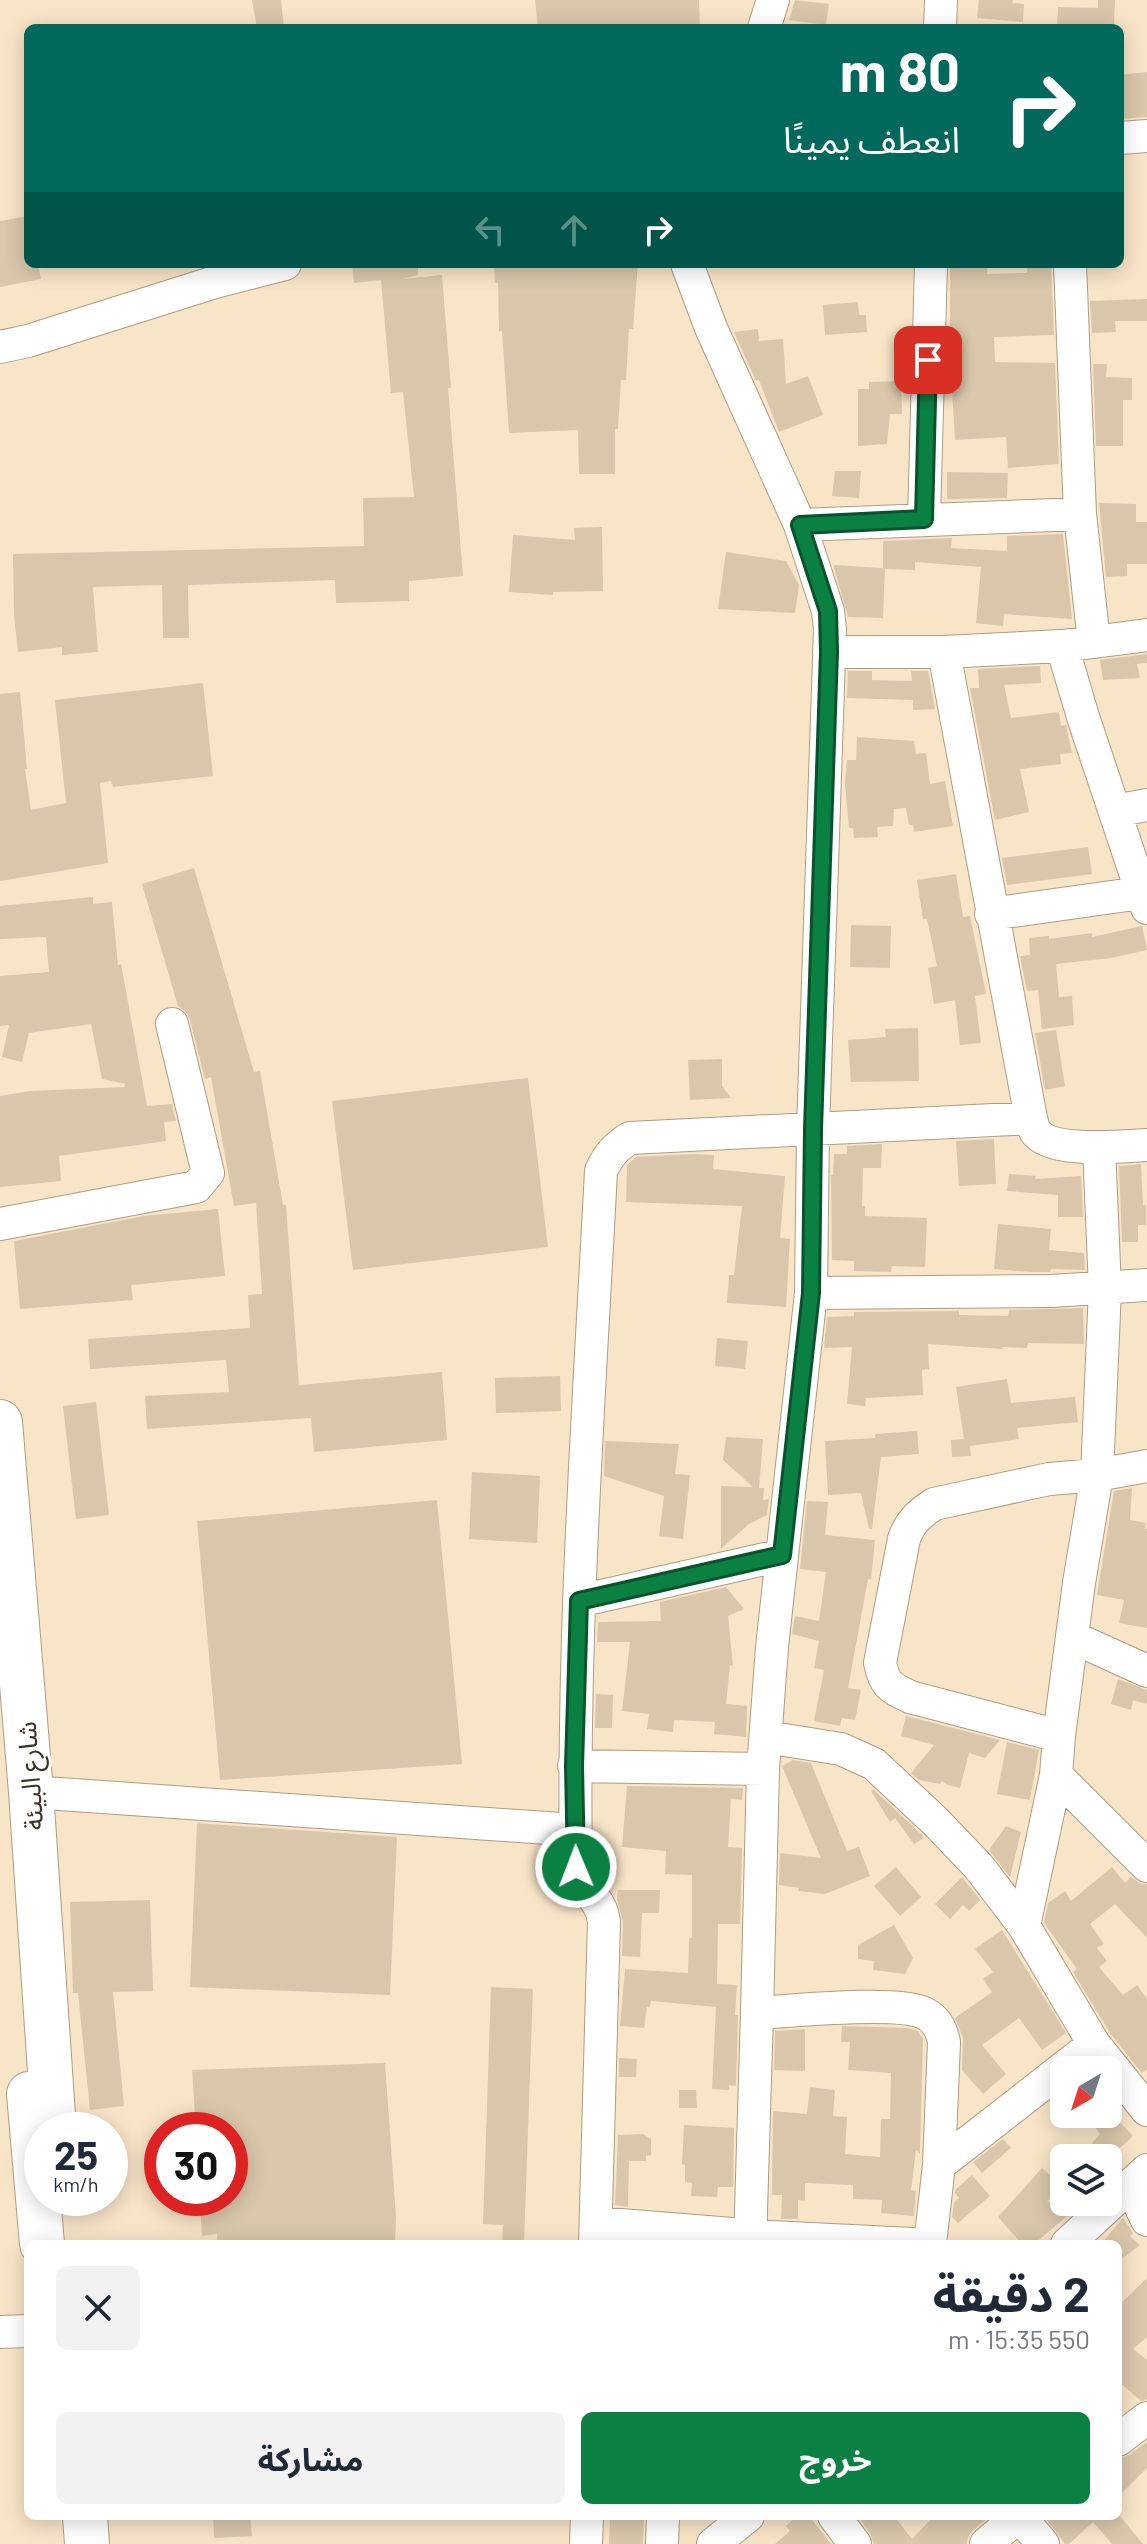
<!DOCTYPE html>
<html lang="ar">
<meta charset="utf-8">
<style>
body{margin:0;font-family:Barlow,"Noto Sans Arabic",sans-serif;background:#f2f2f3;color:#1f2937;direction:rtl;height:100vh;display:flex;flex-direction:column;font-size:30px;white-space:nowrap}
*{box-sizing:border-box;margin:0}
p{font-size:26px;color:#747a83}
.icon{flex:none;width:44px;height:44px;fill:none;stroke:currentColor;stroke-width:2;stroke-linecap:round;stroke-linejoin:round}
.map{position:relative;flex:1;overflow:hidden;direction:ltr}
.drawer{position:absolute;left:24px;top:2240px;width:1098px;height:280px;display:flex;flex-direction:column;background:#fff;border-radius:12px;box-shadow:0 4px 20px #0003;direction:rtl}
.drawer>*{flex:none}
.hud{position:absolute;left:24px;top:24px;width:1100px;height:244px;border-radius:12px;box-shadow:0 4px 20px #0003;direction:rtl;background:#00695c;color:#fff;overflow:hidden}
.needle{width:52px;rotate:219deg}
.fabs{position:absolute;left:1050px;top:2056px;display:grid;gap:16px}
.fabs a{display:grid;place-items:center;width:72px;height:72px;border-radius:12px;background:#fff;box-shadow:0 4px 20px #0003;font-size:40px}
.speed{position:absolute;left:24px;top:2112px;display:flex;gap:16px;font-size:40px;font-weight:700;text-align:center}
.speed>*{display:grid;place-content:center;width:104px;height:104px;border-radius:50%;background:#fff;box-shadow:0 4px 20px #0003;line-height:1}
.speed small{font-size:20px;font-weight:400}
.speed .limit{border:12px solid #d22;background:#fff;color:#111}
.pin{position:absolute;display:grid;place-items:center;width:68px;height:68px;color:#fff;margin:-34px;border-radius:16px;box-shadow:0 4px 12px #0006}
.me{position:absolute;width:88px;margin:-44px;rotate:359deg;stroke-linejoin:round;filter:drop-shadow(0 0 6px #0008)}
.turn{display:flex;align-items:center;gap:28px;height:168px;padding:0 32px;font-size:36px}
.turn .icon{width:104px;height:104px;stroke-width:2.5}
.turn b{display:block;font-size:56px;line-height:68px}
.lanes{display:flex;align-items:center;height:76px;padding:0 32px;background:#0003;justify-content:center;gap:40px;direction:ltr}
.lanes .off{opacity:.35}
.round{display:grid;place-items:center;flex:none;width:84px;height:84px;border-radius:12px;background:#f2f2f3}
.summary{display:flex;align-items:center;justify-content:space-between;height:136px;padding:0 32px}
h1{font-size:48px;font-weight:700;line-height:60px}
.button{display:flex;gap:16px;margin-top:auto;padding:16px 32px}
.button a{flex:1;height:92px;border-radius:12px;background:#0b8043;color:#fff;font-size:32px;font-weight:700;line-height:92px;text-align:center}
.button a+a{background:#f2f2f3;color:#1f2937}
.map>svg:first-child{display:block}
.building{fill:#dac7ab}
.lines{fill:none;stroke-linecap:round;stroke-linejoin:round}
.minor-casing{stroke:#af9d82;stroke-width:34}
.highway-casing{stroke:#af9d82;stroke-width:46}
.minor{stroke:#fff;stroke-width:32}
.highway{stroke:#fff;stroke-width:44}
.route-casing{stroke:#07532c;stroke-width:20}
.route{stroke:#0b8043;stroke-width:14}
.labels{text-anchor:middle;dominant-baseline:central;stroke-width:6;stroke-linejoin:round;paint-order:stroke}
.street-label{font-size:26px;fill:#3b3328;stroke:#fff}
</style>
<div class="map">
<svg width="1147" height="2544" viewBox="0 0 1147 2544">
<rect width="100%" height="100%" fill="#f8e4c7"/>
<!-- building -->
<path class="building" d="M252 0H281L284 28H257Z
M535 0H699L700 28H538Z
M795 0 829 4 826 25 789 20Z
M979 0H1013L1012 3 1024 4 1023 22 977 18Z
M1098 0H1115L1114 28H1057L1058 7 1098 8Z
M1147 72V117L1120 119V75Z
M28 216V264H38L41 279 0 287V221Z
M352 264H418V275L402 279 442 275 451 388H448L463 576 409 581V601L336 603 335 580 188 585 189 638H163L162 585 93 587 98 652 62 655V647L18 652 14 616 13 554 364 546 363 498 414 497 403 392 391 393 381 280 354 283Z
M494 264H638L633 329H629L626 380H621L618 429H615V474H579L578 430 509 433 502 331H499L498 283H495Z
M1051 265 1054 335 994 337 995 362 1055 363 1059 464 1008 468 1006 437 955 440 952 391H958L956 337 950 338V268L987 266V274L1027 273V266Z
M1147 299V321H1115L1116 332 1092 333 1090 301Z
M858 302 859 315H866L867 332 825 335 823 305Z
M758 329 759 341 783 339 786 384 808 376 823 415 779 432 759 380 756 381 734 332Z
M1093 364H1107L1106 377 1132 378V400H1123V446H1096Z
M901 381 902 414H890L887 444 858 446V389H869V382Z
M835 471H861L859 498 832 496Z
M947 472 1008 473 1007 498 947 499Z
M1099 503 1136 504V522H1147V564H1127V576L1106 577Z
M602 527 603 591 553 592V595L509 592 513 535 575 540 574 528Z
M1063 534 1072 619 1004 614 1003 626 976 623 981 567 915 562V570L885 569 883 618 848 617 834 568V565L883 568V541L952 538 951 548 1007 551V536Z
M726 552 786 561 799 585 795 613 718 609Z
M1147 654V663L1137 664 1140 678 1103 680 1100 660Z
M1040 666 1041 683 1004 685 1011 718 1059 712 1061 726 1066 725 1072 753 1060 754 1061 764 1020 769 1029 812 995 820 970 688H979L978 669Z
M848 671H872V680L912 681 911 671H928L935 709 913 710V700L847 698Z
M203 683 213 776 113 787 111 781 100 783 108 863 0 881V694L20 692 27 769H25L31 810 66 803 55 700Z
M857 737 914 741 916 754 926 753 930 784 945 781 953 826 914 832 913 825H909L906 808 894 809 893 826 877 827 878 837 854 838 853 828H849L845 784 847 760H856Z
M1088 847 1092 874 1007 885 1002 858Z
M194 868 254 1072 260 1071 283 1205H286L299 1385 442 1372 447 1440 314 1452 311 1418 147 1429 145 1396 229 1392 226 1360 90 1369 88 1339 250 1328 248 1295 262 1294 256 1203 234 1206 211 1077 205 1079 190 1020 186 1012 178 1006 142 884Z
M956 874 963 917 970 916 986 994 975 996 981 1043 960 1045 955 1000 934 1004 928 968 937 966 927 919H923L917 880Z
M93 897V904L112 902 118 965 121 964 147 1106 172 1104 176 1121 164 1122 166 1141 59 1156 61 1181 0 1187V1096L30 1091 124 1087 125 1084 102 1079 91 1024 29 1033 22 1062 2 1057 9 1025 0 1026V976L49 972 46 937 0 939V906Z
M851 925 891 926 890 968 850 967Z
M1142 926 1147 950 1111 958 1056 964 1059 997 1072 996 1074 1025 1042 1029 1038 990 1027 991 1020 956 1030 955 1029 938 1049 936V939L1092 933V937Z
M918 1028 919 1081 851 1082 848 1040 886 1037 885 1029Z
M1056 1030 1065 1086 1045 1090 1035 1033Z
M722 1059V1086L731 1098 690 1100 688 1060Z
M528 1078 548 1247 353 1270 332 1101Z
M994 1139 996 1184 959 1186 956 1141Z
M882 1144 881 1168H863L862 1206H865V1216L927 1218 925 1267 892 1266 891 1272 854 1271V1261L832 1260 831 1175H833L834 1154H847V1146Z
M693 1154 714 1155 713 1169 785 1176 780 1238 790 1239 786 1307 727 1303 729 1275H734L742 1206 626 1202 627 1165 636 1157Z
M1141 1164 1143 1205H1146V1225H1138V1242H1122L1119 1166Z
M1009 1174 1036 1176 1035 1179 1081 1176 1083 1217H1058V1195L1007 1191Z
M218 1209 225 1276 131 1285 133 1300 20 1309 14 1241 144 1216Z
M998 1224 1051 1229 1049 1250 1084 1253 1085 1270 1051 1269 1050 1272H1030L994 1269Z
M1083 1308 1084 1344 1028 1343 1027 1348 1002 1347 1003 1349 928 1344 929 1369 922 1370 923 1395 866 1398 865 1406 847 1404 852 1347 824 1348 827 1317 854 1316V1312L959 1311V1315L1008 1316 1009 1310Z
M717 1338 748 1341 745 1369 715 1366Z
M560 1376 561 1411 496 1413 495 1378Z
M1007 1379 1011 1403 1075 1397 1078 1422 1017 1428 1019 1439 970 1446 971 1456 952 1457 951 1440 964 1439 956 1387Z
M96 1402 109 1515 76 1519 63 1406Z
M917 1431 919 1454 881 1457 872 1529H869L861 1493 828 1495 825 1441 875 1438V1434Z
M726 1437 763 1439 759 1488H764L763 1500 769 1499 767 1515 749 1524 721 1549V1486L753 1487 723 1460Z
M605 1441 679 1444 675 1474 690 1475 683 1539 659 1536 664 1496 604 1476Z
M472 1472 540 1476 537 1543 469 1539Z
M1132 1488 1130 1520 1146 1523 1145 1529H1147V1628L1119 1623 1124 1600 1097 1595 1114 1491Z
M437 1500 462 1764 220 1780 197 1521Z
M807 1501 828 1502 825 1535 875 1540 871 1580 868 1579 848 1688 861 1690 855 1720 842 1718 840 1726 814 1721 824 1670 814 1668 819 1641 792 1634 795 1616 819 1621 826 1572 800 1569Z
M726 1587 744 1609 728 1616 733 1666 730 1665 726 1704 747 1706 746 1737 714 1734 715 1722 674 1720 673 1732 647 1729 649 1714 622 1711 630 1642H597L598 1622 661 1621 660 1602Z
M1118 1679 1147 1690V1704L1133 1700 1131 1710 1111 1704Z
M596 1694 613 1695 612 1728H595Z
M906 1716 1000 1740 985 1758 969 1753 960 1788 948 1785 942 1781 940 1784 919 1780 911 1773 934 1745 901 1736Z
M1007 1742 1039 1750 1030 1800 997 1794Z
M793 1760 811 1763 847 1851 859 1847 870 1876 825 1894 798 1891 799 1888 779 1885 780 1853 821 1858 782 1766Z
M627 1786 743 1788 742 1800 731 1799 728 1847 742 1848 740 1924H718L717 1984 737 1985 735 2015H738L736 2086 729 2085V2090L712 2089 716 2007 651 2001 650 2007H647L644 2028 620 2026 625 1969 688 1973 689 1938H692V1875L665 1874 666 1851 622 1847Z
M873 1789 922 1835 924 1838 914 1844 895 1818 890 1822 871 1791Z
M197 1823 397 1837 390 1995 190 1987Z
M1006 1826 1021 1832 1010 1877 989 1850Z
M896 1867 921 1897 900 1916 874 1886Z
M1112 1867 1125 1883 1131 1877 1141 1884H1147V1938L1115 1904 1090 1924 1104 1944 1097 1948 1107 1961 1099 1967 1123 1995 1137 1985 1147 1999V2069L1142 2073 1110 2033 1073 1972 1077 1969 1044 1923 1048 1903 1065 1891 1071 1901Z
M962 1877 980 1900 969 1911 963 1905 950 1919 935 1904Z
M618 1890H660L659 1913H642L640 1957 622 1956 623 1921 617 1900Z
M150 1900 153 1991 113 1992 124 2106 90 2110 78 1993H73L70 1902Z
M894 1925 913 1958 905 1974 873 1970 874 1961 858 1959V1945Z
M1002 1930 1066 2033 1042 2050 1019 2018 982 2045 1006 2074 983 2094 962 2070 963 2038 955 2018 992 1992 983 1979 993 1972 975 1949Z
M491 1987 533 1989 524 2244H502L503 2225 483 2224Z
M842 2026 907 2028 918 2031 923 2039 920 2154 916 2150 911 2190 916 2191 914 2216 881 2213 882 2200 853 2199V2185L805 2183V2201L798 2200V2219H781L782 2195H772L773 2111 807 2114 810 2087 835 2090 833 2116 847 2117 845 2154 880 2157 881 2119H890L891 2073 848 2070 850 2042H841Z
M805 2029V2071L774 2070 775 2031Z
M619 2058 637 2059 636 2077H619Z
M385 2063 396 2216 395 2244H218L217 2234 202 2236 200 2198H230V2130H196L192 2070Z
M679 2090H696L697 2108H679Z
M1086 2114H1112L1133 2136 1108 2159 1092 2143 1100 2134Z
M684 2125 734 2128 733 2187H718L717 2197 691 2196 692 2183 685 2182V2165L682 2164Z
M643 2134 651 2139V2155L646 2156V2161H629L628 2207 615 2205 618 2135Z
M1003 2139 1011 2148 982 2173 973 2162Z
M1042 2168 1061 2185 1047 2202H1084L1034 2244H1022L998 2217Z
M972 2175 990 2196 958 2223 952 2217 954 2203 959 2198 955 2193V2190Z
M1123 2218 1133 2233 1130 2236 1140 2245 1118 2262V2244H1101Z
M1147 2278V2337L1133 2349 1147 2360V2399L1141 2401 1118 2381V2306Z
M1147 2442V2468L1118 2497V2459L1129 2455Z
M213 2516H250L252 2536 214 2538Z
M610 2516H644L643 2544H609Z
M797 2516H809L831 2544H775L790 2531 786 2526Z
M858 2516H894L912 2539 934 2516H990L973 2530 968 2537 967 2544H874L870 2533Z
M1044 2516H1120L1143 2544H1112L1093 2522 1069 2544H1065Z"/>
<g class="lines">
<!-- minor casing -->
<g class="minor-casing">
<path id="minor" d="M764 28 773 0
M940 28 941 0
M1120 138 1147 136
M687 264 711 328 800 525 828 611 830 629 813 1129 811 1293 772 1647 763 1769 757 2013
M1070 264 1080 514 1094 642
M0 347 28 341 215 282 285 264
M924 519 931 264
M800 525 1080 514
M1062 646 1084 720 1147 908
M829 652H944L1062 646 1147 635
M944 652 1031 1118
M1115 811 1147 805
M991 914 1147 892
M0 1224 196 1187 208 1173 172 1024
M811 1293 1051 1291 1147 1285
M1147 1466 1097 1475 1079 1583 1059 1736 1056 1775 1024 1926 1094 2044 1147 2110
M579 1601 782 1555
M1072 1637 1147 1671
M1059 1736 910 1697C890 1687 885 1686 880 1663L904 1539C910 1522 919 1514 934 1504L1049 1479 1097 1475 1105 1289 1099 1147
M766 1737 841 1749 874 1764 935 1821 979 1867 1024 1926
M574 1766 763 1769
M1056 1775 1147 1866
M31 1792 575 1830
M939 2165 1094 2044
M1131 2187 1147 2220
M596 2223 770 2237 912 2244
M595 2244 604 1921C601 1898 582 1890 576 1867 572 1635 589 1403 601 1171 608 1156 615 1147 630 1138L1031 1118C1032 1122 1033 1127 1035 1131 1050 1154 1122 1146 1147 1145
M750 2244 757 2013C791 2011 897 2000 924 2013 936 2019 941 2028 944 2042L939 2165 930 2244
M1067 2244 1147 2170
M0 2332 28 2331
M1118 2440 1147 2418
M834 2516 855 2544
M1019 2516 1043 2544
M586 2544 587 2516
M662 2544 663 2516
M713 2544 748 2516
M986 2544 1019 2516"/>
</g>
<!-- highway casing -->
<g class="highway-casing">
<path id="highway" d="M0 1422 31 1792 54 2130
M29 2094 42 2244
M85 2516 87 2544"/>
</g>
<!-- minor -->
<use href="#minor" class="minor"/>
<!-- highway -->
<use href="#highway" class="highway"/>
</g>
<g class="lines">
<!-- route casing -->
<g class="route-casing">
<path id="route" d="M576 1867 574 1766 579 1601 782 1555 811 1293 813 1129 829 652 828 611 800 525 924 519 928 360"/>
</g>
<!-- route -->
<use href="#route" class="route"/>
</g>
<g class="labels">
<!-- street labels -->
<g class="street-label">
<text transform="translate(29 1776) rotate(-94)">شارع البيئة</text>
</g>
</g>
</svg>
<div class="fabs">
<a><svg class="needle" viewBox="-14 -14 28 28"><path d="M0-13l5 13h-10z" fill="#e53935"/><path d="M0 13l5-13h-10z" fill="#747a83"/></svg></a>
<a><svg class="icon" aria-label="layers" viewBox="0 0 24 24"><path d="M12 4l9 5-9 5-9-5zM3 14l9 5 9-5"/></svg></a>
</div>
<div class="speed"><div>25<small>km/h</small></div><div class="limit">30</div></div>
<div class="pin" style="left:928px;top:360px;background:#d93025"><svg class="icon" aria-label="arrive" viewBox="0 0 24 24"><path d="M6 21V4h12l-3 4 3 4H6"/></svg></div>
<svg class="me" style="left:576px;top:1867px" viewBox="-20 -20 40 40"><circle r="17" fill="#0b8043" stroke="#fff" stroke-width="3"/><path d="M0-11L8 9 0 5-8 9z" fill="#fff"/></svg>
<div class="hud">
<div class="turn"><svg class="icon" aria-label="right" viewBox="0 0 24 24"><path d="M7 20v-9h11M14 6l5 5-5 5"/></svg><div><b>80 m</b>انعطف يمينًا</div></div>
<div class="lanes"><svg class="icon off" aria-label="left" viewBox="0 0 24 24"><path d="M17 20v-9H6M10 6l-5 5 5 5"/></svg><svg class="icon off" aria-label="ahead" viewBox="0 0 24 24"><path d="M12 20V5M6 11l6-6 6 6"/></svg><svg class="icon" aria-label="right" viewBox="0 0 24 24"><path d="M7 20v-9h11M14 6l5 5-5 5"/></svg></div>
</div>
<section class="drawer">
<div class="summary"><div><h1>2 دقيقة</h1><p>550 m · 15:35</p></div><a class="round"><svg class="icon" aria-label="close" viewBox="0 0 24 24"><path d="M6 6l12 12M18 6L6 18"/></svg></a></div>
<div class="button"><a>خروج</a><a>مشاركة</a></div>
</section>
</div>
